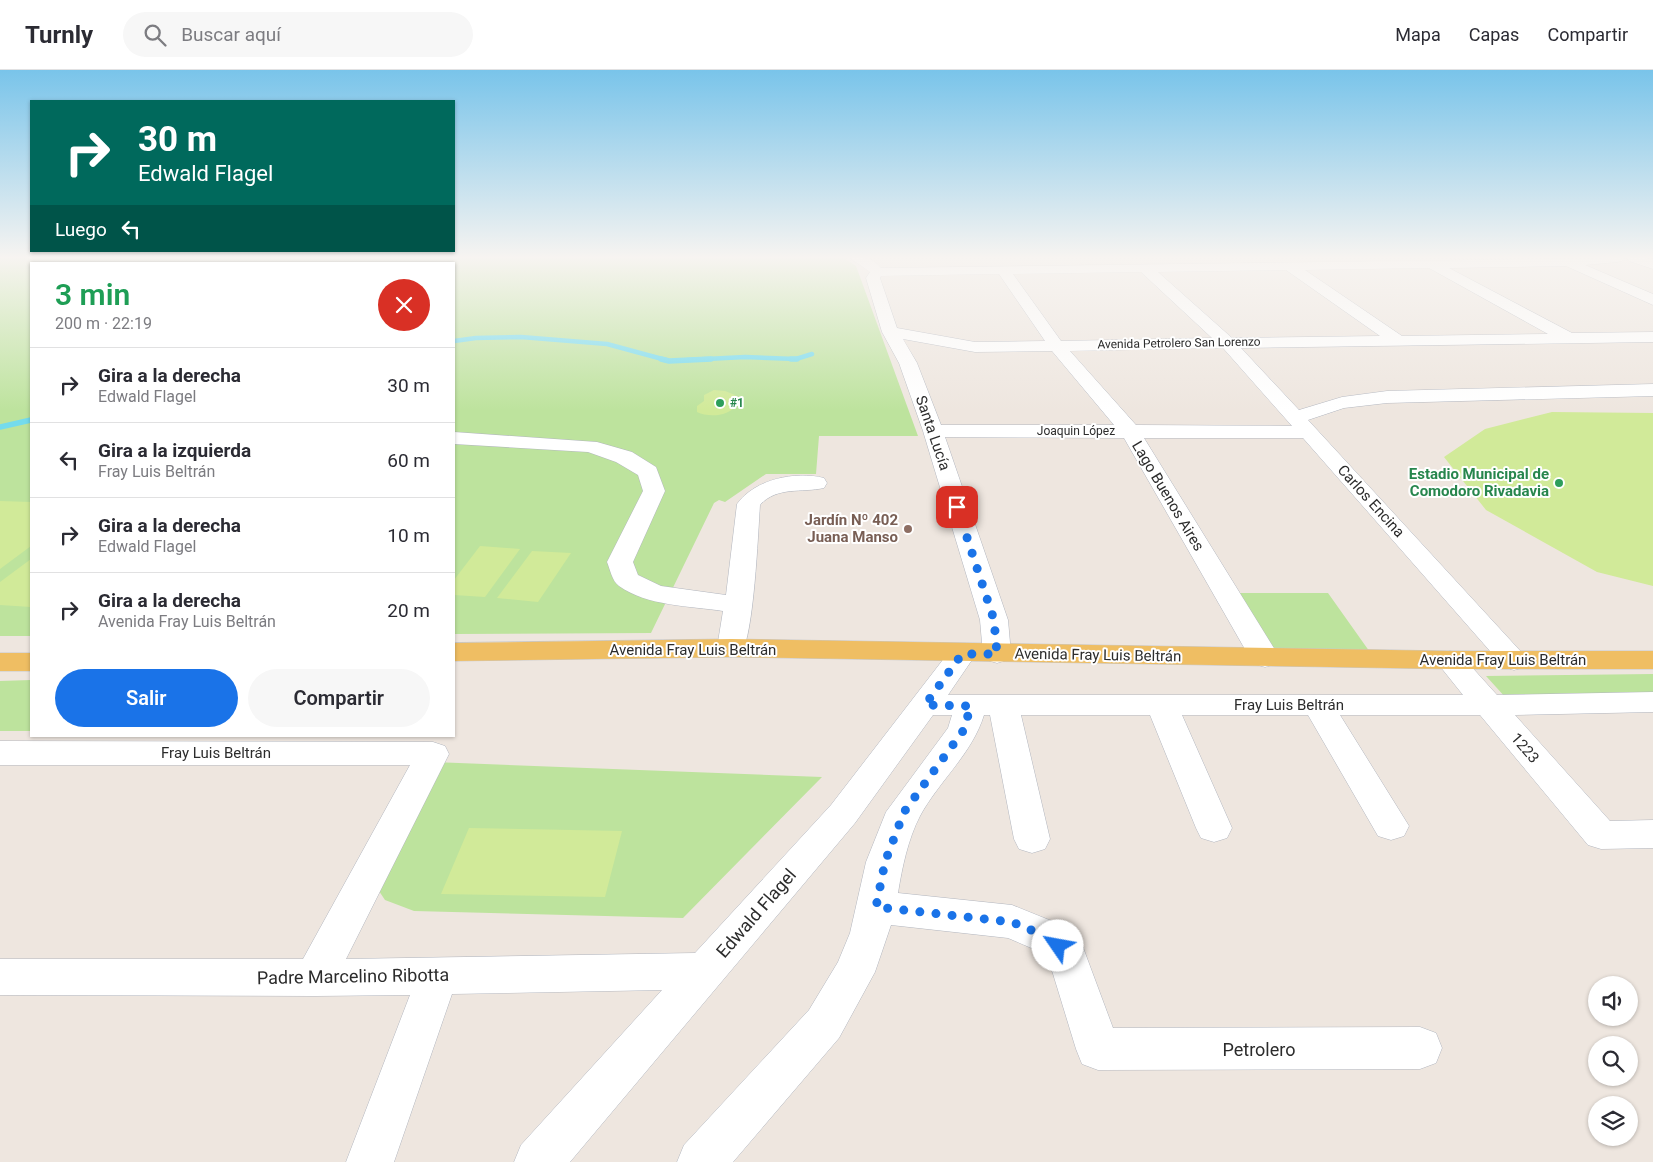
<!DOCTYPE html>
<html lang="es">
<meta charset="utf-8">
<style>
body{margin:0;font-family:Roboto,sans-serif;background:#f7f7f7;color:#2b2b33;height:100vh;display:flex;flex-direction:column;font-size:19px;white-space:nowrap}
*{box-sizing:border-box;margin:0}
p{font-size:16px;color:#7c7c81}
.icon{flex:none;width:28px;height:28px;fill:none;stroke:currentColor;stroke-width:2;stroke-linecap:round;stroke-linejoin:round}
.map{position:relative;flex:1;overflow:hidden}
.drawer{position:absolute;left:30px;top:192px;width:425px;height:475px;display:flex;flex-direction:column;background:#fff;border-radius:0px;box-shadow:0 1px 4px #0004}
.drawer>*{flex:none}
.top-card{position:absolute;left:30px;top:30px;width:425px;height:152px;border-radius:0px;box-shadow:0 1px 4px #0004;background:#00695c;color:#fff;overflow:hidden}
.fabs{position:absolute;left:1588px;top:906px;display:grid;gap:10px}
.fabs a{display:grid;place-items:center;width:50px;height:50px;border-radius:50%;background:#fff;box-shadow:0 1px 4px #0004;font-size:25px}
.pin{position:absolute;display:grid;place-items:center;width:42px;height:42px;color:#fff;margin:-21px;border-radius:10px;box-shadow:0 2px 8px #0006}
.me{position:absolute;width:55px;margin:-28px;rotate:303deg;stroke-linejoin:round;filter:drop-shadow(0 0 4px #0008)}
.turn{display:flex;align-items:center;gap:18px;height:105px;padding:0 25px;font-size:22px}
.turn .icon{width:65px;height:65px;stroke-width:2.5}
.turn b{display:block;font-size:35px;line-height:42px}
.then{display:flex;align-items:center;height:48px;padding:0 25px;background:#0003;gap:10px;font-size:19px}
.round{display:grid;place-items:center;flex:none;width:52px;height:52px;border-radius:26px;background:#f7f7f7}
.overview{display:flex;align-items:center;justify-content:space-between;height:85px;padding:0 25px}
h1{font-size:30px;font-weight:600;line-height:38px;color:#1e9e55}
.button{display:flex;gap:10px;margin-top:auto;padding:10px 25px}
.button a{flex:1;height:58px;border-radius:30px;background:#1a73e8;color:#fff;font-size:20px;font-weight:600;line-height:58px;text-align:center}
.button a+a{background:#f7f7f7;color:#2b2b33}
ul{padding:0;list-style:none}
li{display:flex;align-items:center;gap:15px;height:75px;padding:0 25px;border-top:1px solid #e1e1e2}
li div{flex:1}
li b{display:block;font-size:19px}
li em{font-style:normal}
header{display:flex;align-items:center;gap:30px;box-sizing:border-box;height:70px;padding:0 25px;background:#fff;border-bottom:1px solid #e1e1e2}
header strong{font-size:24px}
nav{display:flex;gap:28px;margin-inline-start:auto;font-size:18px}
.search{width:350px;height:45px;background:#f7f7f7;display:flex;align-items:center;gap:12px;box-sizing:border-box;padding:0 18px;border-radius:28px;color:#7c7c81;font-size:19px}
.map>svg:first-child{display:block}
.green{fill:#bde39d}
.pitch{fill:#d1ea99}
.lines{fill:none;stroke-linecap:round;stroke-linejoin:round}
.stream-far1{stroke:#74dbed;stroke-width:4.5}
.stream{stroke:#74dbed;stroke-width:5.5}
.minor-casing{stroke:#b2b6bf;stroke-width:1}
.major-casing{stroke:#c8c8c8;stroke-width:1}
.minor{fill:#fff;fill-rule:evenodd}
.major{fill:#efbe63;fill-rule:evenodd}
.route{stroke:#1a73e8;stroke-width:9;stroke-dasharray:0 16.2}
.leisure-dot{fill:#2e9e5b;stroke:#fff;stroke-width:2}
.education-dot{fill:#8d6e63;stroke:#fff;stroke-width:2}
.labels{text-anchor:middle;dominant-baseline:central;stroke-width:4;stroke-linejoin:round;paint-order:stroke}
.far-street-label{font-size:12px;fill:#2c2c2c;stroke:#fff}
.far-leisure-label{font-size:12px;font-weight:bold;fill:#27864d;stroke:#fff;text-anchor:start}
.street-label{font-size:15px;fill:#2c2c2c;stroke:#fff}
.leisure-label{font-size:15px;font-weight:bold;fill:#27864d;stroke:#fff;text-anchor:end}
.education-label{font-size:15px;font-weight:bold;fill:#785e54;stroke:#fff;text-anchor:end}
.near-street-label{font-size:18px;fill:#2c2c2c;stroke:#fff}
</style>
<header>
<strong>Turnly</strong>
<div class="search"><svg class="icon" aria-label="search" viewBox="0 0 24 24"><circle cx="10" cy="10" r="6"/><path d="M15 15l6 6"/></svg>Buscar aquí</div>
<nav><a>Mapa</a><a>Capas</a><a>Compartir</a></nav>
</header>
<div class="map">
<svg width="1653" height="1092" viewBox="0 0 1653 1092">
<rect width="100%" height="100%" fill="#eee6df"/>
<!-- green -->
<path class="green" d="M0 188H844L856 196 918 366H819L816 404H766L725 432 719 430 714 433 651 563 454 564V194H31V566H0Z
M1237 523H1328L1372 585 1269 583Z
M1653 604V625L1506 628 1486 606Z
M31 610V661H0V611Z
M433 692 822 707 683 848 414 841 385 830 373 812Z"/>
<!-- pitch -->
<path class="pitch" d="M714 320 725 321 735 325 737 335C729 346 709 348 697 342V336L704 331V325Z
M1552 342 1653 343V516L1597 502 1486 440 1444 387 1485 359Z
M0 431 31 432V476L0 499Z
M480 476 520 479 485 527 454 525V510Z
M532 481 571 483 538 532 497 528Z
M31 489V537L0 535V512Z
M469 758 622 761 605 827 441 824Z"/>
<g class="lines">
<!-- stream-far1 -->
<path class="stream-far1" d="M454 271 476 268 521 267 607 274 666 290
M687 290 745 287 796 289 812 284"/>
<!-- stream -->
<path class="stream" d="M661 289 669 291 711 289
M791 289H797
M0 357 31 350"/>
<!-- minor casing -->
<g class="minor-casing">
<path id="minor" d="M850 188C863 187 872 187 881 198L1624 188 1622 191 1617 192 1585 195 1653 224V235L1566 196 1449 198 1572 263 1653 262V272L1241 278 1299 340 1342 327 1387 321 1653 314V326L1387 333 1344 338 1308 350 1524 585 1529 591 1524 597 1514 600 1504 597 1303 368H1144L1280 588 1275 594 1265 597 1255 594 1250 588 1124 368 945 367 1008 550 1011 584 1007 590 997 593 987 590 983 584 980 550 923 361 899 293 882 262 866 208 870 202ZM1429 198 1548 264 1402 266 1305 200ZM1286 200 1380 266 1232 268 1158 202ZM1141 202 1212 268 1061 271 1013 204ZM999 204 1045 271 975 272 897 258 880 208 881 206ZM903 269 975 282 1052 281 1114 355H941L917 293ZM1223 278 1292 356 1136 355 1070 281Z
M1627 188H1646L1653 190V199L1629 191Z
M454 362 597 372 632 382 656 397 665 421 633 492 638 505 661 516 726 525 737 434C755 409 795 401 824 408L827 413 824 418C802 423 777 416 760 435 758 464 754 565 741 584L731 587 721 584 717 578 723 541C690 536 647 536 619 516 612 511 610 499 607 492L643 421 638 405 616 392 588 382 454 374Z
M962 575 972 578 976 584 948 625H1463L1435 590 1440 584 1450 581 1460 584 1497 625 1653 622V642L1515 645 1610 751 1653 750V778L1601 779 1588 775 1480 645H1340L1409 756 1404 766 1391 770 1378 766 1308 645H1182L1232 758 1227 768 1214 772 1201 768 1196 758 1150 645H1021L1050 769 1045 779 1032 783 1019 779 1014 769 990 645H984C972 684 939 711 920 746 908 769 902 798 898 823L1012 835 1064 856 1081 872 1113 958 1420 957 1436 963 1442 978 1436 993 1420 999 1098 1000 1082 994 1076 979 1050 894 1036 880 1008 868 891 855 875 902 839 968 733 1092H677L684 1075 809 940 838 892 850 863 866 792 886 742 948 658 952 645H933L855 753 570 1092H514L521 1075 662 920 452 924 394 1092H346L410 925 315 926 0 925V889H303L410 695H0V671L433 672 445 676 449 684 346 889 695 883 831 735 952 578Z"/>
</g>
<!-- major casing -->
<g class="major-casing">
<path id="major" d="M731 569 1450 581H1653V599H1450L731 587 454 591V573Z
M0 583H31V601H0Z"/>
</g>
<!-- minor -->
<use href="#minor" class="minor"/>
<!-- major -->
<use href="#major" class="major"/>
</g>
<!-- sky -->
<linearGradient id="sky" x2="0" y2="1"><stop stop-color="#79c4ea"/><stop offset="0.55" stop-color="#f7f4f1"/><stop offset="1" stop-color="#f7f4f1" stop-opacity="0"/></linearGradient>
<rect width="1653" height="341" fill="url(#sky)"/>
<g class="lines">
<!-- route -->
<path class="route" d="M957 437 994 550 997 584H962L925 635 971 636 963 661 904 742 885 792 876 837 1012 852 1050 868 1058 876"/>
</g>
<!-- markers -->
<g class="leisure-dot">
<circle cx="720" cy="333" r="5"/>
<circle cx="1559" cy="413" r="5"/>
</g>
<circle class="education-dot" cx="908" cy="459" r="5"/>
<g class="labels">
<!-- far-street labels -->
<g class="far-street-label">
<text transform="translate(1179 273) rotate(-1)">Avenida Petrolero San Lorenzo</text>
<text x="1076" y="361">Joaquin López</text>
</g>
<!-- far-leisure labels -->
<g class="far-leisure-label">
<text x="730" y="333">#1</text>
</g>
<!-- street labels -->
<g class="street-label">
<text transform="translate(933 363) rotate(71)">Santa Lucía</text>
<text transform="translate(1168 426) rotate(59)">Lago Buenos Aires</text>
<text transform="translate(1371 431) rotate(48)">Carlos Encina</text>
<text x="693" y="580">Avenida Fray Luis Beltrán</text>
<text transform="translate(1098 585) rotate(1)">Avenida Fray Luis Beltrán</text>
<text x="1503" y="590">Avenida Fray Luis Beltrán</text>
<text x="1289" y="635">Fray Luis Beltrán</text>
<text transform="translate(1525 678) rotate(49)">1223</text>
<text x="216" y="683">Fray Luis Beltrán</text>
</g>
<!-- leisure labels -->
<g class="leisure-label">
<text x="1549" y="404">Estadio Municipal de<tspan x="1549" dy="17">Comodoro Rivadavia</tspan></text>
</g>
<!-- education labels -->
<g class="education-label">
<text x="898" y="450">Jardín Nº 402<tspan x="898" dy="17">Juana Manso</tspan></text>
</g>
<!-- near-street labels -->
<g class="near-street-label">
<text transform="translate(756 843) rotate(-49)">Edwald Flagel</text>
<text transform="translate(353 906) rotate(-1)">Padre Marcelino Ribotta</text>
<text x="1259" y="979">Petrolero</text>
</g>
</g>
</svg>
<div class="fabs">
<a><svg class="icon" aria-label="sound" viewBox="0 0 24 24"><path d="M4 9h4l5-4v14l-5-4H4zM17 9q2 3 0 6"/></svg></a>
<a><svg class="icon" aria-label="search" viewBox="0 0 24 24"><circle cx="10" cy="10" r="6"/><path d="M15 15l6 6"/></svg></a>
<a><svg class="icon" aria-label="layers" viewBox="0 0 24 24"><path d="M12 4l9 5-9 5-9-5zM3 14l9 5 9-5"/></svg></a>
</div>
<div class="pin" style="left:957px;top:437px;background:#d93025"><svg class="icon" aria-label="arrive" viewBox="0 0 24 24"><path d="M6 21V4h12l-3 4 3 4H6"/></svg></div>
<svg class="me" style="left:1058px;top:876px" viewBox="-20 -20 40 40"><circle r="19" fill="#fff"/><path d="M0-13L10 11 0 6-10 11z" fill="#1a73e8"/></svg>
<div class="top-card">
<div class="turn"><svg class="icon" aria-label="right" viewBox="0 0 24 24"><path d="M7 20v-9h11M14 6l5 5-5 5"/></svg><div><b>30 m</b>Edwald Flagel</div></div>
<div class="then">Luego<svg class="icon" aria-label="left" viewBox="0 0 24 24"><path d="M17 20v-9H6M10 6l-5 5 5 5"/></svg></div>
</div>
<section class="drawer">
<div class="overview"><div><h1>3 min</h1><p>200 m · 22:19</p></div><a class="round" style="background:#d93025;color:#fff"><svg class="icon" aria-label="close" viewBox="0 0 24 24"><path d="M6 6l12 12M18 6L6 18"/></svg></a></div>
<ul>
<li><svg class="icon" aria-label="right" viewBox="0 0 24 24"><path d="M7 20v-9h11M14 6l5 5-5 5"/></svg><div><b>Gira a la derecha</b><p>Edwald Flagel</p></div><em>30 m</em></li>
<li><svg class="icon" aria-label="left" viewBox="0 0 24 24"><path d="M17 20v-9H6M10 6l-5 5 5 5"/></svg><div><b>Gira a la izquierda</b><p>Fray Luis Beltrán</p></div><em>60 m</em></li>
<li><svg class="icon" aria-label="right" viewBox="0 0 24 24"><path d="M7 20v-9h11M14 6l5 5-5 5"/></svg><div><b>Gira a la derecha</b><p>Edwald Flagel</p></div><em>10 m</em></li>
<li><svg class="icon" aria-label="right" viewBox="0 0 24 24"><path d="M7 20v-9h11M14 6l5 5-5 5"/></svg><div><b>Gira a la derecha</b><p>Avenida Fray Luis Beltrán</p></div><em>20 m</em></li>
</ul>
<div class="button"><a>Salir</a><a>Compartir</a></div>
</section>
</div>
